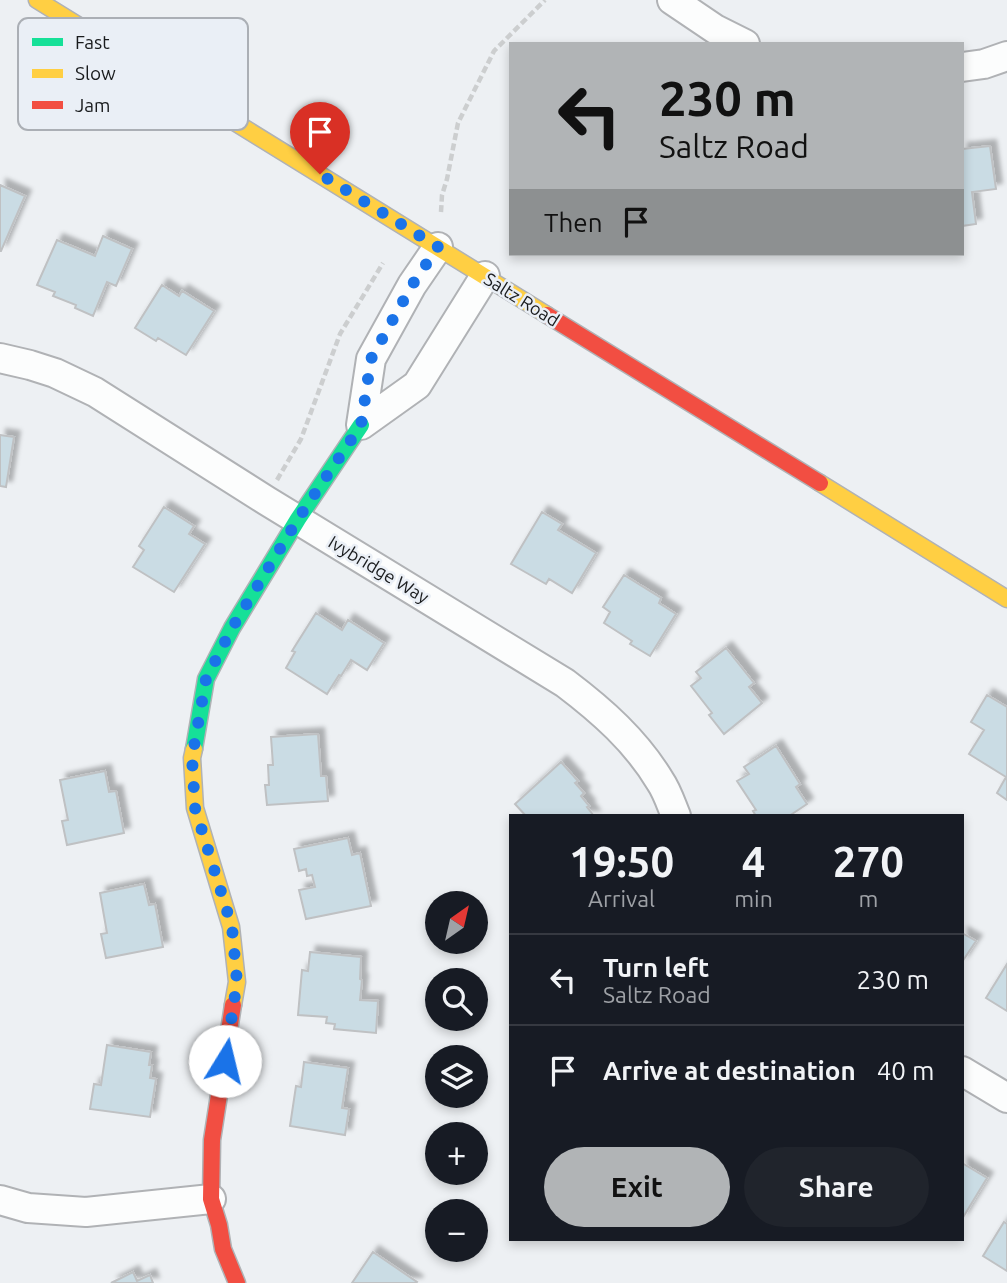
<!DOCTYPE html>
<meta charset="utf-8">
<style>
body{margin:0;font-family:Ubuntu,sans-serif;background:#20242c;color:#f1f3f6;height:100vh;display:flex;flex-direction:column;font-size:26px;white-space:nowrap}
*{box-sizing:border-box;margin:0}
p{font-size:23px;color:#9ea1a6}
.icon{flex:none;width:38px;height:38px;fill:none;stroke:currentColor;stroke-width:2;stroke-linecap:round;stroke-linejoin:round}
.map{position:relative;flex:1;overflow:hidden}
.side{position:absolute;left:509px;top:814px;width:455px;height:427px;display:flex;flex-direction:column;background:#171b24;border-radius:0px;box-shadow:0 4px 10px #0003}
.side>*{flex:none}
.guide{position:absolute;left:509px;top:42px;width:455px;height:214px;border-radius:0px;box-shadow:0 4px 10px #0003;background:#b1b4b6;color:#111;overflow:hidden}
.needle{width:46px;rotate:34deg}
.buttons{position:absolute;left:425px;top:891px;display:grid;gap:14px}
.buttons a{display:grid;place-items:center;width:63px;height:63px;border-radius:50%;background:#171b24;box-shadow:0 4px 10px #0003;font-size:35px}
.pin{position:absolute;display:grid;place-items:center;width:60px;height:60px;color:#fff;margin:-72px -30px;border-radius:50% 50% 50% 0;rotate:-45deg;box-shadow:0 0 7px #0007}
.pin .icon{rotate:45deg}
.me{position:absolute;width:77px;margin:-38px;rotate:9deg;stroke-linejoin:round;filter:drop-shadow(0 0 5px #0008)}
.turn{display:flex;align-items:center;gap:24px;height:147px;padding:0 35px;font-size:32px}
.turn .icon{width:91px;height:91px;stroke-width:2.5}
.turn b{display:block;font-size:49px;line-height:60px}
.then{display:flex;align-items:center;height:66px;padding:0 35px;background:#0003;gap:14px;font-size:26px}
.eta{display:flex;justify-content:space-evenly;align-items:center;height:119px;text-align:center}
.eta b{font-size:42px;font-weight:600;line-height:49px}
.action{display:flex;gap:14px;margin-top:auto;padding:14px 35px}
.action a{flex:1;height:80px;border-radius:42px;background:#b1b4b6;color:#111;font-size:28px;font-weight:600;line-height:80px;text-align:center}
.action a+a{background:#20242c;color:#f1f3f6}
ul{padding:0;list-style:none}
li{display:flex;align-items:center;gap:21px;height:91px;padding:0 35px;border-top:2px solid #363941}
li div{flex:1}
li b{display:block;font-size:26px}
li em{font-style:normal}
.map>svg:first-child{display:block}
.building{fill:#cadce4;stroke:#bfc1c3;stroke-width:2;filter:url(#shadow)}
.lines{fill:none;stroke-linecap:round;stroke-linejoin:round}
.street-casing{stroke:#b0b2b5;stroke-width:32}
.fast-casing{stroke:#b0b2b5;stroke-width:19}
.slow-casing{stroke:#b0b2b5;stroke-width:19}
.jam-casing{stroke:#b0b2b5;stroke-width:19}
.path{stroke:#cccecf;stroke-width:4.5;stroke-dasharray:7 3.5;stroke-linecap:butt}
.street{stroke:#fcfdfd;stroke-width:28}
.fast{stroke:#16e098;stroke-width:16}
.slow{stroke:#ffcf43;stroke-width:16}
.jam{stroke:#f24e42;stroke-width:16}
.route{stroke:#1a73e8;stroke-width:12;stroke-dasharray:0 21.6}
.labels{text-anchor:middle;dominant-baseline:central;stroke-width:5;stroke-linejoin:round;paint-order:stroke}
.street-label{font-size:18px;fill:#191b1d;stroke:#eaeff6}
.key{fill:#eaeff6;stroke:#abafb5;stroke-width:2}
.key-label{font-size:19px;fill:#191b1d}
</style>
<div class="map">
<svg width="1007" height="1283" viewBox="0 0 1007 1283">
<defs>
<filter id="shadow"><feDropShadow dx="6" dy="-6" stdDeviation="2" flood-color="#0004"/></filter>
</defs>
<rect width="100%" height="100%" fill="#edf0f3"/>
<!-- building -->
<path class="building" d="M990 146 996 189 972 192 976 224 962 226V149Z
M0 185 25 196 1 251H0Z
M103 236 132 249 116 286 107 282 93 316 75 308 76 305 53 296 55 292 37 285 57 240 95 256Z
M162 285 179 296 182 291 214 311 186 355 158 338 156 341 135 328Z
M0 435 14 437 6 487 0 486Z
M164 507 194 526 189 534 205 544 174 592 133 567 144 550 139 546Z
M542 512 562 524 558 530 596 553 572 593 549 579 546 584 511 564Z
M624 575 661 598 659 603 676 614 650 656 630 644 632 641 604 623 610 612 603 607Z
M316 613 342 630 348 620 384 643 367 670 351 660 341 676 339 675 327 694 286 668 295 652 292 651Z
M726 648 754 683 749 687 762 703 724 734 709 715 712 713 691 686 701 678 696 672Z
M987 695 1007 707V800L997 793 1006 777 969 754 984 730 971 722Z
M318 734 321 776H326L328 801 267 805 265 785H269L268 765H273L271 737Z
M776 746 800 784 796 787 807 804 789 816H756L753 811 756 810 737 781 749 774 744 767Z
M561 762 578 781 575 783 584 793 581 796 589 806 587 807 594 816H526L515 804Z
M105 771 109 792 116 791 124 833 67 845 62 821 68 820 60 780Z
M348 838 352 855 360 853 371 906 306 919 299 890 315 887 312 875 307 876 306 869 299 871 294 849Z
M144 884 149 905 155 904 163 947 106 958 101 934 107 933 100 893Z
M962 933 976 941 962 962Z
M310 952 361 957 360 979 362 980 360 1000 378 1001 376 1033 334 1029 335 1024 326 1023 327 1017 298 1015 302 970 308 971Z
M1007 964V1011L986 998Z
M107 1045 151 1052 149 1065H152L150 1078 156 1079 150 1117 90 1109 94 1084 101 1085Z
M304 1062 348 1068 342 1108 349 1109 345 1135 290 1126 296 1086 301 1087Z
M962 1163 987 1178 962 1219Z
M1004 1222 1007 1224V1271L983 1256Z
M373 1252 417 1282 416 1283H352Z
M133 1272 137 1281 150 1275 153 1283H111Z"/>
<g class="lines">
<!-- street casing -->
<g class="street-casing">
<path id="street" d="M672 0 715 29 745 44
M962 67 984 64 1007 56
M438 247 412 285 371 359 361 425 417 385 485 276
M0 358 30 365 55 373 95 392 267 501 565 683C602 711 636 741 660 781 667 791 671 804 676 816
M962 1071 1007 1098
M0 1200 28 1208 86 1212 211 1199"/>
</g>
<!-- fast casing -->
<g class="fast-casing">
<path id="fast" d="M194 749 206 679 232 628 298 519 361 425"/>
</g>
<!-- slow casing -->
<g class="slow-casing">
<path id="slow" d="M37 0 547 315
M820 483 1007 599
M194 749 192 758 195 808 231 927 237 982 233 1005"/>
</g>
<!-- jam casing -->
<g class="jam-casing">
<path id="jam" d="M547 315 820 483
M233 1005 212 1140 211 1199 219 1225 223 1249 237 1283"/>
</g>
<!-- path -->
<path class="path" d="M441 212 442 195 447 179 458 123 494 51 545 0
M277 480 301 439 340 334 383 263"/>
<!-- street -->
<use href="#street" class="street"/>
<!-- fast -->
<use href="#fast" class="fast"/>
<!-- slow -->
<use href="#slow" class="slow"/>
<!-- jam -->
<use href="#jam" class="jam"/>
</g>
<g class="lines">
<!-- route -->
<path class="route" d="M225 1061 237 982 232 927 195 808 192 758 206 679 232 628 298 519 361 425 371 359 412 285 438 247 320 174"/>
</g>
<g class="labels">
<!-- street labels -->
<g class="street-label">
<text transform="translate(522 299) rotate(32)">Saltz Road</text>
<text transform="translate(379 569) rotate(31)">Ivybridge Way</text>
</g>
</g>
<!-- legend -->
<rect x="18" y="18" width="230" height="112" rx="10" class="key"/>
<rect x="32" y="38" width="31" height="8" fill="#16e098"/>
<rect x="32" y="69" width="31" height="9" fill="#ffcf43"/>
<rect x="32" y="101" width="31" height="8" fill="#f24e42"/>
<g class="key-label">
<text x="75" y="49">Fast</text>
<text x="75" y="80">Slow</text>
<text x="75" y="112">Jam</text>
</g>
</svg>
<div class="buttons">
<a><svg class="needle" viewBox="-14 -14 28 28"><path d="M0-13l5 13h-10z" fill="#e53935"/><path d="M0 13l5-13h-10z" fill="#9ea1a6"/></svg></a>
<a><svg class="icon" aria-label="search" viewBox="0 0 24 24"><circle cx="10" cy="10" r="6"/><path d="M15 15l6 6"/></svg></a>
<a><svg class="icon" aria-label="layers" viewBox="0 0 24 24"><path d="M12 4l9 5-9 5-9-5zM3 14l9 5 9-5"/></svg></a>
<a>+</a>
<a>−</a>
</div>
<div class="pin" style="left:320px;top:174px;background:#d93025"><svg class="icon" aria-label="arrive" viewBox="0 0 24 24"><path d="M6 21V4h12l-3 4 3 4H6"/></svg></div>
<svg class="me" style="left:225px;top:1061px" viewBox="-20 -20 40 40"><circle r="19" fill="#fff"/><path d="M0-13L10 11 0 6-10 11z" fill="#1a73e8"/></svg>
<div class="guide">
<div class="turn"><svg class="icon" aria-label="left" viewBox="0 0 24 24"><path d="M17 20v-9H6M10 6l-5 5 5 5"/></svg><div><b>230 m</b>Saltz Road</div></div>
<div class="then">Then<svg class="icon" aria-label="arrive" viewBox="0 0 24 24"><path d="M6 21V4h12l-3 4 3 4H6"/></svg></div>
</div>
<section class="side">
<div class="eta">
<div><b>19:50</b><p>Arrival</p></div>
<div><b>4</b><p>min</p></div>
<div><b>270</b><p>m</p></div>
</div>
<ul>
<li><svg class="icon" aria-label="left" viewBox="0 0 24 24"><path d="M17 20v-9H6M10 6l-5 5 5 5"/></svg><div><b>Turn left</b><p>Saltz Road</p></div><em>230 m</em></li>
<li><svg class="icon" aria-label="arrive" viewBox="0 0 24 24"><path d="M6 21V4h12l-3 4 3 4H6"/></svg><div><b>Arrive at destination</b></div><em>40 m</em></li>
</ul>
<div class="action"><a>Exit</a><a>Share</a></div>
</section>
</div>
